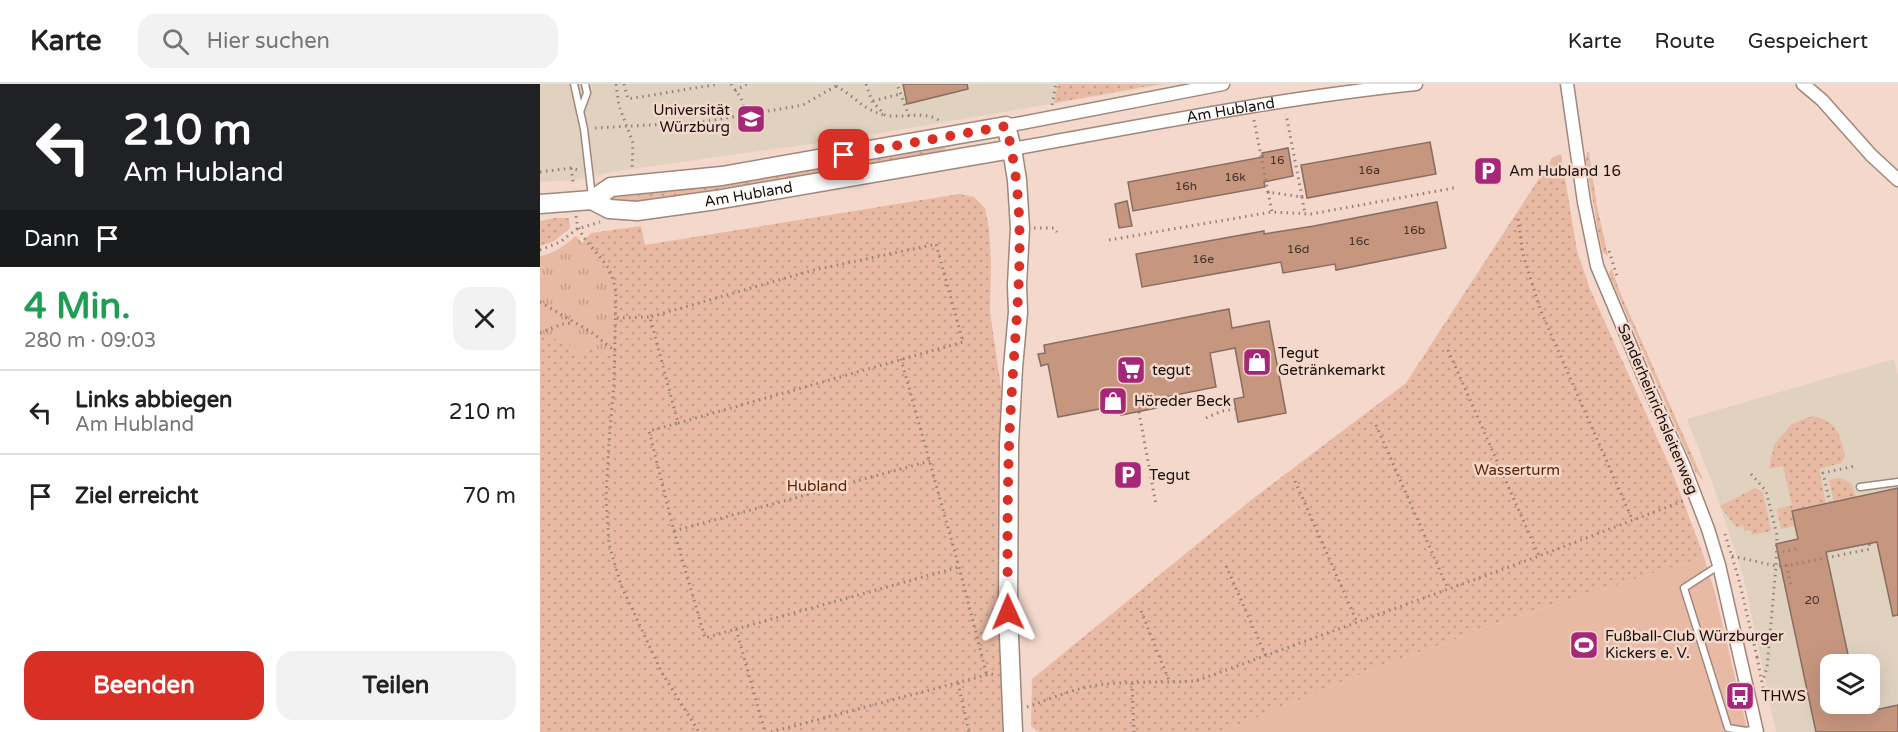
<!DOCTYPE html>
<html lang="de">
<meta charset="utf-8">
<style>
body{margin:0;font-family:"Varela Round",sans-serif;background:#f2f2f2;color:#222;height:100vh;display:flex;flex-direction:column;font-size:22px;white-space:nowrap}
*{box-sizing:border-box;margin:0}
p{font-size:20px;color:#767676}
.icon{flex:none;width:33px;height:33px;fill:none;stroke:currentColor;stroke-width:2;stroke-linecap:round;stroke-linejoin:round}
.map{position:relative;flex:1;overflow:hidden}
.drawer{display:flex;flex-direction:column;background:#fff;width:540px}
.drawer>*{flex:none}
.banner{background:#202124;color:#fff;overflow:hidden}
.controls{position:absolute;left:1280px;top:570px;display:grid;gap:12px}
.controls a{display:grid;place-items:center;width:60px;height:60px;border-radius:12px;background:#fff;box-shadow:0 6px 24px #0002;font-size:30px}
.pin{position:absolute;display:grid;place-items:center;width:51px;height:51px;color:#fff;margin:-26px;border-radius:12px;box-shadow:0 3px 9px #0006}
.me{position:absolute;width:66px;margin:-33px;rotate:359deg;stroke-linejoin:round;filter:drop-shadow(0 0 4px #0008)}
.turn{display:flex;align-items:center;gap:21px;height:126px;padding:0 24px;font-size:27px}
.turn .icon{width:78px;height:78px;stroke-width:2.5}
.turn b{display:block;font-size:42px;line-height:51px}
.then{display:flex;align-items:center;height:57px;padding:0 24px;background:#0003;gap:12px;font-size:22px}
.round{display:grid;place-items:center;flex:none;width:63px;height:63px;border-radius:18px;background:#f2f2f2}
.overview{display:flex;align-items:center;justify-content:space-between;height:102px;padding:0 24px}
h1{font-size:36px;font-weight:700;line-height:45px;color:#1e9e55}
.action{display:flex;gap:12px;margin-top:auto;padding:12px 24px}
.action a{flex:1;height:69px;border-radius:18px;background:#d93025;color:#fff;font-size:24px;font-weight:700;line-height:69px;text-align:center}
.action a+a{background:#f2f2f2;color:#222}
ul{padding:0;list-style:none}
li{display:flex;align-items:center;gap:18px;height:84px;padding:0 24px;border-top:2px solid #e0e0e0}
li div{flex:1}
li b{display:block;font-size:22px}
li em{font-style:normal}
header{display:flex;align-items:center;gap:36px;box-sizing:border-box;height:84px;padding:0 30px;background:#fff;border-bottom:2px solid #e0e0e0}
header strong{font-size:28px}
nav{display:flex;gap:33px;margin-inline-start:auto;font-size:21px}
.search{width:420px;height:54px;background:#f2f2f2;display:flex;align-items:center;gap:15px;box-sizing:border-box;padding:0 21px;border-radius:18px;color:#767676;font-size:22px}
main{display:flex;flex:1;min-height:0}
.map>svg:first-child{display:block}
.education{fill:#e1d2c0;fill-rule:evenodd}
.grass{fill:url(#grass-dots)}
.park{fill:url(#park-tufts)}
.pitch{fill:#e8b9a3}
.building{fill:#c7967e;stroke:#866e63;stroke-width:1.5}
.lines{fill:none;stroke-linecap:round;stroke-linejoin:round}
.lane-casing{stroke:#a0877b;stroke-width:9}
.street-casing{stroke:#a0877b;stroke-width:15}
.secondary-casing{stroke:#a0877b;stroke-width:21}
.path{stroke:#948178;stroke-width:3;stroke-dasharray:1.5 4.5;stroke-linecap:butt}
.lane{stroke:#fff;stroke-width:6}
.street{stroke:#fff;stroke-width:12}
.secondary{stroke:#fff;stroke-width:18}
.route{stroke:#d93025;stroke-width:10;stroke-dasharray:0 18}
.labels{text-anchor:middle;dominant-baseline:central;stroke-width:5;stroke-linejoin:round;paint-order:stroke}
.number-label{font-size:12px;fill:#443228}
.poi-label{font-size:15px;fill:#19100c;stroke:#f3d8cb;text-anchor:start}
.street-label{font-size:15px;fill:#19100c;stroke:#f3d8cb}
.park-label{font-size:15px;fill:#602400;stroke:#f3d8cb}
</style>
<header>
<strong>Karte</strong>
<div class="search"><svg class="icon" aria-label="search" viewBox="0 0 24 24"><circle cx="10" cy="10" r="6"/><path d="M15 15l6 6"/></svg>Hier suchen</div>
<nav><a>Karte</a><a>Route</a><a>Gespeichert</a></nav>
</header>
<main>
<section class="drawer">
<div class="banner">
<div class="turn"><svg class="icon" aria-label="left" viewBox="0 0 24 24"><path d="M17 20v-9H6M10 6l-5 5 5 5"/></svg><div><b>210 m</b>Am Hubland</div></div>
<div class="then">Dann<svg class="icon" aria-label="arrive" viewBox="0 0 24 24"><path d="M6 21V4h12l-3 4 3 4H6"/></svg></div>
</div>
<div class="overview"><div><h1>4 Min.</h1><p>280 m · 09:03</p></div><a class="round"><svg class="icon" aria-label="close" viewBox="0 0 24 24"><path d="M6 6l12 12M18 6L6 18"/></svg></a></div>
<ul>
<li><svg class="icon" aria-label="left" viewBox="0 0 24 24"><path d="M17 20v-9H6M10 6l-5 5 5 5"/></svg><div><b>Links abbiegen</b><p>Am Hubland</p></div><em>210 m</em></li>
<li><svg class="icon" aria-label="arrive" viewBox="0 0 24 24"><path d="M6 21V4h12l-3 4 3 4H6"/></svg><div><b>Ziel erreicht</b></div><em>70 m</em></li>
</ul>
<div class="action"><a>Beenden</a><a>Teilen</a></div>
</section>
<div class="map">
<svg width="1358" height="648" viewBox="0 0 1358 648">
<defs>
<pattern id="grass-dots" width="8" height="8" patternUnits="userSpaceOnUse" patternTransform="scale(1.5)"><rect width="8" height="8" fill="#e8b9a3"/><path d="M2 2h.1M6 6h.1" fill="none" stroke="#c69e8b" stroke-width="1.8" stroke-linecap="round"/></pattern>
<pattern id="park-tufts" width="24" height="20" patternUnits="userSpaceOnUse" patternTransform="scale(1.5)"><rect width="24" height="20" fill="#e8b9a3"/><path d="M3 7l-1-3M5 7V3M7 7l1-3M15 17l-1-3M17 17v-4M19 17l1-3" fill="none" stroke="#c69e8b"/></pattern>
</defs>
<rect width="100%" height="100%" fill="#f3d8cb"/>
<!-- education -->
<path class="education" d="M0 0H628L300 56 77 87 34 96 0 98Z
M1354 275 1358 293V648H1236L1203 491 1173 401 1147 335ZM1290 580H1329V620H1290Z"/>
<!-- grass -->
<path class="grass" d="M518 0H619L514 19Z
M404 58 406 69 160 110 72 120 69 119 68 111Z
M1047 68H1049L1057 122 1068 172 1063 169 1059 152 1046 77Z
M1021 70 1037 167 1050 205 1131 385 1164 473 970 535 831 586 682 648H498L491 642 492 595 715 413 866 299 1013 73Z
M419 110 434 113 445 124 449 145 451 177 450 228 469 359 473 648H0V254L3 251 68 269 63 184 42 159 51 149 101 142 105 161Z
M15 134H29L30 144 13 158 0 162V137Z
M1071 185H1072L1079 206 1163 396 1155 387 1069 190Z
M1272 332C1297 337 1300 350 1305 372L1301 379 1279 385 1286 420 1252 427 1255 442 1241 445 1237 425 1252 421 1243 382 1229 385 1234 361 1242 351 1252 340Z
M1298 394C1311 397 1313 401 1316 413L1294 418 1289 396Z
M1215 404 1223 408 1224 413 1231 447 1212 451 1211 446 1204 447 1203 442 1196 443 1180 422Z"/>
<!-- park -->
<path class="park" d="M36 152C47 165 61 178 68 194 76 213 70 248 69 269L50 265 42 270 20 256 3 252 0 254V172C14 170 25 161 36 152Z"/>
<!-- pitch -->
<path class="pitch" d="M1164 473 1175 509 1208 648H682L831 586 970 535Z"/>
<!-- building -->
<path class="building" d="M363 0H427L428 5 367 20Z
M890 58 896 90 767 114 761 81Z
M748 64 753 92 724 98 725 103 593 127 588 98 723 73 722 69Z
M587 117 592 142 579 144 575 120Z
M897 118 906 164 796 186 795 180 743 189 741 178 602 203 596 170 724 147V150L774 142Z
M689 225 692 244 729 237 746 329 698 338 694 315 704 313 695 264 670 269 676 303 615 315 617 324 581 331 580 321 518 333 508 280 501 282 498 270 505 269 504 261Z
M1358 404V531L1353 532 1337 458 1286 468 1310 580H1290V620H1319L1321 629 1358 621V648H1276L1236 460 1258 455 1252 427Z"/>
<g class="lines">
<!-- lane casing -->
<g class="lane-casing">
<path id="lane" d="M34 0 44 45 52 113
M40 28 47 9 45 0
M1320 403 1358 398
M1178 482 1144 504 1188 644 1206 647 1217 645"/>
</g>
<!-- street casing -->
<g class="street-casing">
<g id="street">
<path d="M1027 0 1044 118 1057 182 1106 298 1143 380 1168 445 1179 481 1217 648"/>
<path d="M1263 0 1282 16 1331 71 1358 96"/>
<path d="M466 42 683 0"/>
<path id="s1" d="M472 65C606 41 740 14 876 0"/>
</g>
</g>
<!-- secondary casing -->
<g class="secondary-casing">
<g id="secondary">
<path id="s2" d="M52 116 69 125 97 127 176 116 472 65"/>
<path d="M0 120 52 116 71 103 182 92 466 42 472 65 477 96 480 144 477 201 478 228 473 284 469 359 468 528 473 648"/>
</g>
</g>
<!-- path -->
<path class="path" d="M76 0 79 22 93 59 92 85
M84 0 88 15 179 0
M191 0 201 14 205 30
M326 0 332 17 345 31C362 35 385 26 400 37
M296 2C315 12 322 26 345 31
M358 3 369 32
M195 7 207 0
M333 17 360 10
M512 21 516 0
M714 36 728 108 762 113 746 30
M55 44 162 38 205 31 263 21 296 2 297 0
M31 84 33 98
M0 88 31 84 38 86
M728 108 732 128
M762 113 765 131
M36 132C38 154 54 163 66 181 72 189 74 199 76 208L74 300 69 358 66 415 69 460 81 501 122 589 159 648
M978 135 983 170 1000 225 1092 435
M494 144H514L517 148
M569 156 732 128 771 130 914 104
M0 166 20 158 37 145 60 138
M1069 167 1077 192
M0 218 51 248 75 267
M77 234 110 233
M0 249 22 240 34 239
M908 266 999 472
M361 275 419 483 447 592
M599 328 616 421
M666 334 682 327 696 325
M138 339 423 258 396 160 274 186 110 233 138 339 109 347 134 447 165 554 196 545 225 648
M836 341 908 505
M1211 390 1226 407 1237 451 1236 482 1227 584 1222 598
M755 397 817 538
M1290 419 1283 389 1315 382
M134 447 390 377
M1185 450 1199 496 1217 573
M1237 469 1260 464
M1192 472 1236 482 1251 481 1330 465 1329 459
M1247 481 1251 503
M686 482 726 572
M601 527 630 599
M196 545 419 483
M1217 573 1225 614
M418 599 429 648
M592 599 594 648
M487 623C513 614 539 602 567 600 597 597 627 599 656 597L999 472 1143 417
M231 648 450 590 455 591"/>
<!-- lane -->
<use href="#lane" class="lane"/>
<!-- street -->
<use href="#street" class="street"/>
<!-- secondary -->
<use href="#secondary" class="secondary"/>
</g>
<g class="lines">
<!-- route -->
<path class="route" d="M304 71 466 42C489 130 477 216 472 305 467 379 467 453 468 528"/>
</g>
<!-- icons -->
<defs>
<g id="university-square" transform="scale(1.5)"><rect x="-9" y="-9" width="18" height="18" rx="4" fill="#a62778" stroke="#f3d8cb"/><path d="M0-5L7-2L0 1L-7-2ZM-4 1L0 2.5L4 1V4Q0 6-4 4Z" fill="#fff"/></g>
<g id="parking-square" transform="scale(1.5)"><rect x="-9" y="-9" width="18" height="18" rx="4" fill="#a62778" stroke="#f3d8cb"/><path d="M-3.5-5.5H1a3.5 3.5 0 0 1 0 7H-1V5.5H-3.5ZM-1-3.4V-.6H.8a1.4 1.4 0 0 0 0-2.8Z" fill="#fff"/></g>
<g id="shop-square" transform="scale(1.5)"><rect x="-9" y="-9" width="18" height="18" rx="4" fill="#a62778" stroke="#f3d8cb"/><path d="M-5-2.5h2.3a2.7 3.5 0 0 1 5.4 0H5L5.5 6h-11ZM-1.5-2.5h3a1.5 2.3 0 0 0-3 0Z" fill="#fff"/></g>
<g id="supermarket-square" transform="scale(1.5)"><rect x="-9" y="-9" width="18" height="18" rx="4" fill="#a62778" stroke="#f3d8cb"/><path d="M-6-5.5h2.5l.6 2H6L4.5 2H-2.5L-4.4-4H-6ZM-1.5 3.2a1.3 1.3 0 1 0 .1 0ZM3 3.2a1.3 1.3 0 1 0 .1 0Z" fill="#fff"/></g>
<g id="stadium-square" transform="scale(1.5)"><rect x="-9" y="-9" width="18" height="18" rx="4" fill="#a62778" stroke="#f3d8cb"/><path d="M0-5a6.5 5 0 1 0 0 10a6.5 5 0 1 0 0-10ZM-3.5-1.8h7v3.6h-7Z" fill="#fff"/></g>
<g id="bus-square" transform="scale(1.5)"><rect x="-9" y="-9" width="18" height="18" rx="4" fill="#a62778" stroke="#f3d8cb"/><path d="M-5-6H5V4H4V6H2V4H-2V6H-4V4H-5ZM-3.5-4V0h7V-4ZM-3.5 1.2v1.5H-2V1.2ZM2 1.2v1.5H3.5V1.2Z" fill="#fff"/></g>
</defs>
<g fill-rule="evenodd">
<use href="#university-square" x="211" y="35"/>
<use href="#parking-square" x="948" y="87"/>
<use href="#shop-square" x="717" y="278"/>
<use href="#supermarket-square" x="591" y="286"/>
<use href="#shop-square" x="573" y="317"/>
<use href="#parking-square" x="588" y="391"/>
<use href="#stadium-square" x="1044" y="561"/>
<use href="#bus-square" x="1200" y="612"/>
</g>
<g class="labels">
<!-- number labels -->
<g class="number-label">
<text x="737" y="76">16</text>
<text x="829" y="86">16a</text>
<text x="695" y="93">16k</text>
<text x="646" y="102">16h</text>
<text x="874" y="146">16b</text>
<text x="819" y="157">16c</text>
<text x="758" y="165">16d</text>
<text x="663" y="175">16e</text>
<text x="1272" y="516">20</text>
</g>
<!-- poi labels -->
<g class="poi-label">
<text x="190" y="26" text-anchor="end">Universität<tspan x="190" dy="17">Würzburg</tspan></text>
<text x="969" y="87">Am Hubland 16</text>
<text x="738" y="269">Tegut<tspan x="738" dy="17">Getränkemarkt</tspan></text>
<text x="612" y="286">tegut</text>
<text x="594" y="317">Höreder Beck</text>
<text x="609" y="391">Tegut</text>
<text x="1065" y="552">Fußball-Club Würzburger<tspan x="1065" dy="17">Kickers e. V.</tspan></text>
<text x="1221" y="612">THWS</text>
</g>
<!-- street labels -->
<g class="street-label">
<text stroke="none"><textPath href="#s1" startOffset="222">Am Hubland</textPath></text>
<text stroke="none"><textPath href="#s2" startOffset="160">Am Hubland</textPath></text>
<text transform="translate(1118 325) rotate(67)">Sanderheinrichsleitenweg</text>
</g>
<!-- park labels -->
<g class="park-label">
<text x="977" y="386">Wasserturm</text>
<text x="277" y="402">Hubland</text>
</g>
</g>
</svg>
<div class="controls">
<a><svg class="icon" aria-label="layers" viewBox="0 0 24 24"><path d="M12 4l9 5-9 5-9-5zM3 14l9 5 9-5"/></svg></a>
</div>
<div class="pin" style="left:304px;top:71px;background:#d93025"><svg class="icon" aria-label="arrive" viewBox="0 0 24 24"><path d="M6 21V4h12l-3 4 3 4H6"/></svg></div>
<svg class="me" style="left:468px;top:528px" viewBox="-20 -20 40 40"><path d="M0-17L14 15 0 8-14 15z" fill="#d93025" stroke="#fff" stroke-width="4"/></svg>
</div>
</main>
